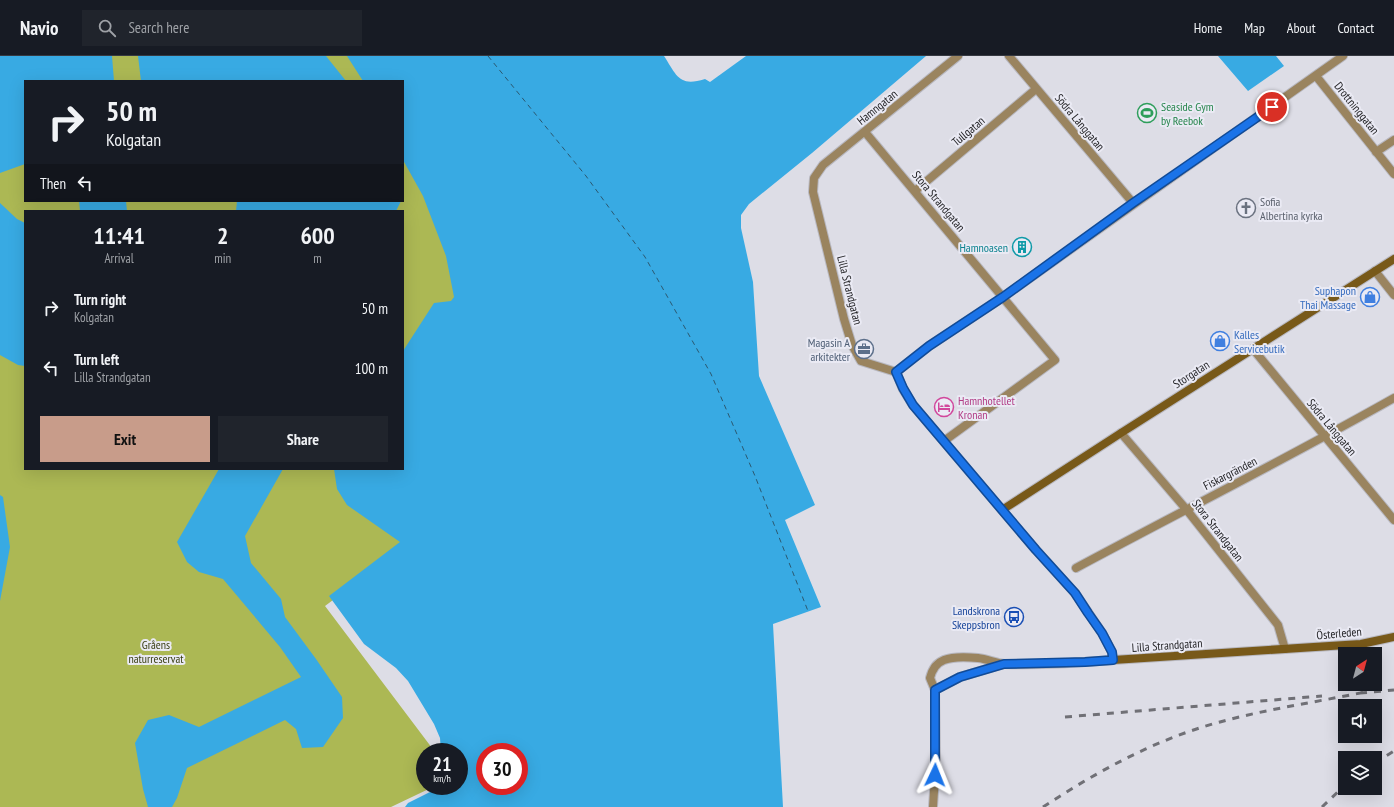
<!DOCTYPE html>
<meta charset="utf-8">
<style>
body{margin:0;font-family:"PT Sans Narrow",sans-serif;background:#20242c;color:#f1f3f6;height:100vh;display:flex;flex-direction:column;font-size:15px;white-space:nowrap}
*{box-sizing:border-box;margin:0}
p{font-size:13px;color:#9ea1a6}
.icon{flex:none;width:22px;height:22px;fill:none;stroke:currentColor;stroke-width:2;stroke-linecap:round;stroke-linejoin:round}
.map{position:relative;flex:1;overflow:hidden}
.side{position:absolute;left:24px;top:154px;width:380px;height:260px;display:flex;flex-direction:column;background:#171b24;border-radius:0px;box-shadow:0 4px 16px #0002}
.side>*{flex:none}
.guide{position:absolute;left:24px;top:24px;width:380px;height:122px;border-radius:0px;box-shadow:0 4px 16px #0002;background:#171b24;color:#f1f3f6;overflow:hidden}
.needle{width:26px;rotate:36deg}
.buttons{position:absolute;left:1338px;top:591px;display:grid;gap:8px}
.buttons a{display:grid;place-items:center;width:44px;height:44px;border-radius:0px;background:#171b24;box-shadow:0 4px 16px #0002;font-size:20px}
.speed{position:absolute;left:416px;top:687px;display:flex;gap:8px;font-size:20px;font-weight:700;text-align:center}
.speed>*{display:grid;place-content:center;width:52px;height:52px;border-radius:50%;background:#171b24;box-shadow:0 4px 16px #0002;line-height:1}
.speed small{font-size:10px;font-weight:400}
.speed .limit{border:6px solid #d22;background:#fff;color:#111}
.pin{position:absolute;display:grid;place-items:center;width:34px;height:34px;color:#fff;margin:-17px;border:2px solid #fff;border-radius:50%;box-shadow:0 1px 4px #0007}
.me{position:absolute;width:44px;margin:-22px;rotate:2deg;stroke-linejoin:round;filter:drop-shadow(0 0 3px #0008)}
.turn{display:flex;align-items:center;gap:14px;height:84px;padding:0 16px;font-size:18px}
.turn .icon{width:52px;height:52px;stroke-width:2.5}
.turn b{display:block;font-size:28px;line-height:34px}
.then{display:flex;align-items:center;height:38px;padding:0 16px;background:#0003;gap:8px;font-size:15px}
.eta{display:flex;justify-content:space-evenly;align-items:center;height:68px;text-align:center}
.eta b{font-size:24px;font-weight:600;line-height:28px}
.cta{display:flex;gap:8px;margin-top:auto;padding:8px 16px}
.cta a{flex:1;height:46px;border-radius:0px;background:#c89c8a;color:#111;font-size:16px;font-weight:600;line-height:46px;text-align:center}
.cta a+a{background:#20242c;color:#f1f3f6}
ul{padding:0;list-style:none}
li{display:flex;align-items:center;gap:12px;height:60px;padding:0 16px}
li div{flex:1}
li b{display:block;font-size:15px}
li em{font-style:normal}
header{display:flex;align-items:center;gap:24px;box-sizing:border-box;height:56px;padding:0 20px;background:#171b24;border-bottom:1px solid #363941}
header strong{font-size:19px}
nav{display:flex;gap:22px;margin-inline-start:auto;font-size:14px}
.search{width:280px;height:36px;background:#20242c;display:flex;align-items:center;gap:10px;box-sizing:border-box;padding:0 14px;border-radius:0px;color:#9ea1a6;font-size:15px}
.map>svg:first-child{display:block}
.green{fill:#acb854}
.water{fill:#38aae3;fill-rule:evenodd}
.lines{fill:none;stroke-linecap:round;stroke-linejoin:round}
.ferry{stroke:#2b5870;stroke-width:1;stroke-dasharray:5 4;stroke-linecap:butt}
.street-casing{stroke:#b8b8c0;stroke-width:10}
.secondary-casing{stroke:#b8b8c0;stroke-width:10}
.street{stroke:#9a845f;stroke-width:8}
.secondary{stroke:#785919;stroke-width:8}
.rail{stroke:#707076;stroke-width:3;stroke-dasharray:7 7;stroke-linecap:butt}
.route-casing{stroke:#114b97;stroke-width:10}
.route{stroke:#1a73e8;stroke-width:7}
.labels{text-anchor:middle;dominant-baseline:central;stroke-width:4;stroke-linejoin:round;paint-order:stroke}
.leisure-label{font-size:12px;fill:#27864d;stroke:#eaeaf4;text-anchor:start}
.street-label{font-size:12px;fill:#252528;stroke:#eaeaf4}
.worship-label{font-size:12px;fill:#5b616d;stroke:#eaeaf4;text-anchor:start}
.culture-label{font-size:12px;fill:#0d838f;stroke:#eaeaf4;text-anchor:end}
.shop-label{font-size:12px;fill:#366cbe;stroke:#eaeaf4;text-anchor:end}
.service-label{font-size:12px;fill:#4e5e75;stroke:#eaeaf4;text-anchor:end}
.hotel-label{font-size:12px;fill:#b23c85;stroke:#eaeaf4;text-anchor:start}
.transit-label{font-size:12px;fill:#164399;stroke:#eaeaf4;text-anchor:end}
.park-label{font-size:12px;fill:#383d11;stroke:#eaeaf4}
</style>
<header>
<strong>Navio</strong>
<div class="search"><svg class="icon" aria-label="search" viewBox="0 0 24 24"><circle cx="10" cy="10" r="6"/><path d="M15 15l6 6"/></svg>Search here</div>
<nav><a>Home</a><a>Map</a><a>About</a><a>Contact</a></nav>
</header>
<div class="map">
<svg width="1394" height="751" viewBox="0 0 1394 751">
<rect width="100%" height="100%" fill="#dddde6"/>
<!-- green -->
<path class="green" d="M0 0H141L146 25H25V145H265L264 155H25V413H342L407 483 373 514 325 550 435 696H425V730H435L391 751H0Z
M318 0H349L366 25H336Z
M403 89 442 170 458 249 403 336V155H392L397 145H403Z"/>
<!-- water -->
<path class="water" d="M0 0H112L114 25H25V108L0 117Z
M138 0H326L346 25H141Z
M347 0H664C677 20 679 31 705 23L710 26 746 0H926L812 97 749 148 741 159V172L753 226 759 320 815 449 785 464 821 551 773 568 783 751H405L408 747 442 730H459V696H441L440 682 434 668 408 625 396 612 364 588 329 540 400 486 347 449 337 433 334 413H403V295L434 247 451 245 454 241 446 200 423 140 403 104V25H363ZM485 696H519V730H485Z
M1218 0H1276L1284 10 1248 35Z
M79 145H126L127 155H80Z
M237 145H401L396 155H236Z
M0 147 17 163 25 167V310L18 309 0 299Z
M219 413H283L245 480 251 507 281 543 285 561 316 603 342 641 343 662 323 691 302 692 296 673 285 664 187 712 177 742 172 751H148L143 733 135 687 148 664 169 659 199 671 301 621 280 591 223 523 199 516 187 506 177 486Z
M0 439 3 441 10 491 0 545Z"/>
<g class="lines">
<!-- ferry -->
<path class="ferry" d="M488 0 586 120 645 201 711 318 755 420 808 555"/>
<!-- street casing -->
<g class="street-casing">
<path id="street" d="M958 0 823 109 814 122 813 136 844 263 852 289 861 305 896 316 903 333 913 349 1002 454
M1009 0 1133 147
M1316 20 1394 118
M865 76 1055 304 944 385
M1376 96 1394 84
M915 135 1036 33
M1375 215 1394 239
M1253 293 1394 464
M896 316 929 290 1003 241 1343 0
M1121 377 1186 453 1278 569 1285 593
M1076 512C1182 455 1290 401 1394 342
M935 634 960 621 1003 608
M933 751 936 704 935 634 930 622C932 614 936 607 944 604 954 600 968 601 978 602 987 603 996 607 1005 608 1041 609 1077 607 1113 604"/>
</g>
<!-- secondary casing -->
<g class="secondary-casing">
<path id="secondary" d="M1394 203 1121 377 1002 454 1036 494 1075 537 1102 577 1112 596 1113 604 1361 588 1394 581"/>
</g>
<!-- street -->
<use href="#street" class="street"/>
<!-- secondary -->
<use href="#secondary" class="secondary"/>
<!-- rail -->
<path class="rail" d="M1360 637 1394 634
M1065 661 1322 640
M1375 707 1394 695
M1043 751C1098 715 1156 683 1220 666 1267 653 1317 646 1365 636
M1322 751 1345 729"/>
</g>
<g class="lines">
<!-- route casing -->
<g class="route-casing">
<path id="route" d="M935 719V634L960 621 1004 608 1085 606 1113 604 1112 596 1102 577 1088 557 1075 537 1036 494 913 349 903 332 896 316 929 290 1003 241 1133 147 1272 51"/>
</g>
<!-- route -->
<use href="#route" class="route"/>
</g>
<!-- icons -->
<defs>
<g id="stadium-ring" transform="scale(1)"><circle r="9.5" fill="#eaeaf4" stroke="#2e9e5b" stroke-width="1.5"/><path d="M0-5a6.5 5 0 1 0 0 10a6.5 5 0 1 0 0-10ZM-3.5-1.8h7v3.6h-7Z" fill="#2e9e5b"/></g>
<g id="church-ring" transform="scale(1)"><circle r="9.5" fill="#eaeaf4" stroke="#6b7280" stroke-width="1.5"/><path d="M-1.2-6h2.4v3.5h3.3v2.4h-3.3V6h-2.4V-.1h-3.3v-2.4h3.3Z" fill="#6b7280"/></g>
<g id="building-ring" transform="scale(1)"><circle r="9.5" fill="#eaeaf4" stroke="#0f9aa8" stroke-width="1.5"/><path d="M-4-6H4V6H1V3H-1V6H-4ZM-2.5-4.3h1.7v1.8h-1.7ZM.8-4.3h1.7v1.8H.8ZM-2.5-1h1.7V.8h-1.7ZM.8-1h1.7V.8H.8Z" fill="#0f9aa8"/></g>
<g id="shop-ring" transform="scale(1)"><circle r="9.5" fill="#eaeaf4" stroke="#3f7fe0" stroke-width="1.5"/><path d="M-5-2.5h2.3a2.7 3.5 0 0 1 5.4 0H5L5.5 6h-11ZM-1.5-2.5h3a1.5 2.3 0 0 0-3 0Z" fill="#3f7fe0"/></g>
<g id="office-ring" transform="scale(1)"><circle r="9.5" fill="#eaeaf4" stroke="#5c6f8a" stroke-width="1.5"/><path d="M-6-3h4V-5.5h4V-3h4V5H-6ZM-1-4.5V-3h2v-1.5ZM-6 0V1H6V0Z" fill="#5c6f8a"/></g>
<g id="hotel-ring" transform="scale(1)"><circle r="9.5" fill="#eaeaf4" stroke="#d1479c" stroke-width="1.5"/><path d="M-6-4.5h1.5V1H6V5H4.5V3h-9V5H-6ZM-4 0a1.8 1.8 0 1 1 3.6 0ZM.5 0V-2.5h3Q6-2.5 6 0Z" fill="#d1479c"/></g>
<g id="bus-ring" transform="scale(1)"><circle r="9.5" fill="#eaeaf4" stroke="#1a4fb4" stroke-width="1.5"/><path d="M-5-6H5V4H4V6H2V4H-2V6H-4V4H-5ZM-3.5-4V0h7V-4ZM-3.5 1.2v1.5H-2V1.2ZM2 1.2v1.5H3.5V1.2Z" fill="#1a4fb4"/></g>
</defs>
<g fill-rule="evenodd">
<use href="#stadium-ring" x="1147" y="57"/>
<use href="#church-ring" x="1246" y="152"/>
<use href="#building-ring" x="1022" y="191"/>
<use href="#shop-ring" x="1370" y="241"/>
<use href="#shop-ring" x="1220" y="285"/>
<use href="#office-ring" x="864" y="293"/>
<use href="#hotel-ring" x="944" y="351"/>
<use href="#bus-ring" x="1014" y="561"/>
</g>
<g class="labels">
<!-- leisure labels -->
<g class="leisure-label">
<text x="1161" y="50">Seaside Gym<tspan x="1161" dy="14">by Reebok</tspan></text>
</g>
<!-- street labels -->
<g class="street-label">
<text transform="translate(877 51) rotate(-39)">Hamngatan</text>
<text transform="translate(1357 52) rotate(51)">Drottninggatan</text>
<text transform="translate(1080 66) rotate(50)">Södra Långgatan</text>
<text transform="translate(968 75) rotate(-40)">Tullgatan</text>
<text transform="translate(939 145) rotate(50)">Stora Strandgatan</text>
<text transform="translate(850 234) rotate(76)">Lilla Strandgatan</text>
<text transform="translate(1191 318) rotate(-33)">Storgatan</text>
<text transform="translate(1332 371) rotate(50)">Södra Långgatan</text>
<text transform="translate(1230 417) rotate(-27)">Fiskargränden</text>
<text transform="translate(1218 474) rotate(52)">Stora Strandgatan</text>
<text transform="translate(1339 577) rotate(-5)">Österleden</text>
<text transform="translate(1167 589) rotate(-4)">Lilla Strandgatan</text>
</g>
<!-- worship labels -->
<g class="worship-label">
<text x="1260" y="145">Sofia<tspan x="1260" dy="14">Albertina kyrka</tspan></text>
</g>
<!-- culture labels -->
<g class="culture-label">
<text x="1008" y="191">Hamnoasen</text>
</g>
<!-- shop labels -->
<g class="shop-label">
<text x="1356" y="234">Suphapon<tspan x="1356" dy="14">Thai Massage</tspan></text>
<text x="1234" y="278" text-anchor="start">Kalles<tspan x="1234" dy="14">Servicebutik</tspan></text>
</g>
<!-- service labels -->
<g class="service-label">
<text x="850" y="286">Magasin A<tspan x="850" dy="14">arkitekter</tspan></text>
</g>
<!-- hotel labels -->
<g class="hotel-label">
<text x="958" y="344">Hamnhotellet<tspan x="958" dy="14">Kronan</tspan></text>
</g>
<!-- transit labels -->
<g class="transit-label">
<text x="1000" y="554">Landskrona<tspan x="1000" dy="14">Skeppsbron</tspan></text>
</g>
<!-- park labels -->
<g class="park-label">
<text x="156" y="588">Gråens<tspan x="156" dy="14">naturreservat</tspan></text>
</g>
</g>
</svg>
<div class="buttons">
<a><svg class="needle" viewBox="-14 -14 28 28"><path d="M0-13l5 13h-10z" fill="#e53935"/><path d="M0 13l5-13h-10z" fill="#9ea1a6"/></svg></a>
<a><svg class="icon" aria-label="sound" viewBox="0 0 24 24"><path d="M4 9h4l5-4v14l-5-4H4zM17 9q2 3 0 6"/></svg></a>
<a><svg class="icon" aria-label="layers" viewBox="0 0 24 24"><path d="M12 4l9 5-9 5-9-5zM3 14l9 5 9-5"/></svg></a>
</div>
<div class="speed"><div>21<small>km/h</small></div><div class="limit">30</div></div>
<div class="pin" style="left:1272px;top:51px;background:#d93025"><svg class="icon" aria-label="arrive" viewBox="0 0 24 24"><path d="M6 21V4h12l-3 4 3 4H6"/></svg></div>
<svg class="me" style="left:935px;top:719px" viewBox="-20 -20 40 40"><path d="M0-17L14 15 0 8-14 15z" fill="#1a73e8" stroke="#fff" stroke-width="4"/></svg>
<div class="guide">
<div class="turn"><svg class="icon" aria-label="right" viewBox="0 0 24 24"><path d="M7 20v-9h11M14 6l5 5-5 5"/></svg><div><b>50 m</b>Kolgatan</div></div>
<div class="then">Then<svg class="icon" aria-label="left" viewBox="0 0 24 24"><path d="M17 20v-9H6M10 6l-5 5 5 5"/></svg></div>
</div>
<section class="side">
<div class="eta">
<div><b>11:41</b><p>Arrival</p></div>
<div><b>2</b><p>min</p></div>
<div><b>600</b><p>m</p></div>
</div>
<ul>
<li><svg class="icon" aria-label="right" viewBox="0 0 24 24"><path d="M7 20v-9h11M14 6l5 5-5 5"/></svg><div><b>Turn right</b><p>Kolgatan</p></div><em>50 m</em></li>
<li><svg class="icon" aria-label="left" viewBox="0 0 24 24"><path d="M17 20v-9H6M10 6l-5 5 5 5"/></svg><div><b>Turn left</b><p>Lilla Strandgatan</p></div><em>100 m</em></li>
</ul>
<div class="cta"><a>Exit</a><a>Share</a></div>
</section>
</div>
